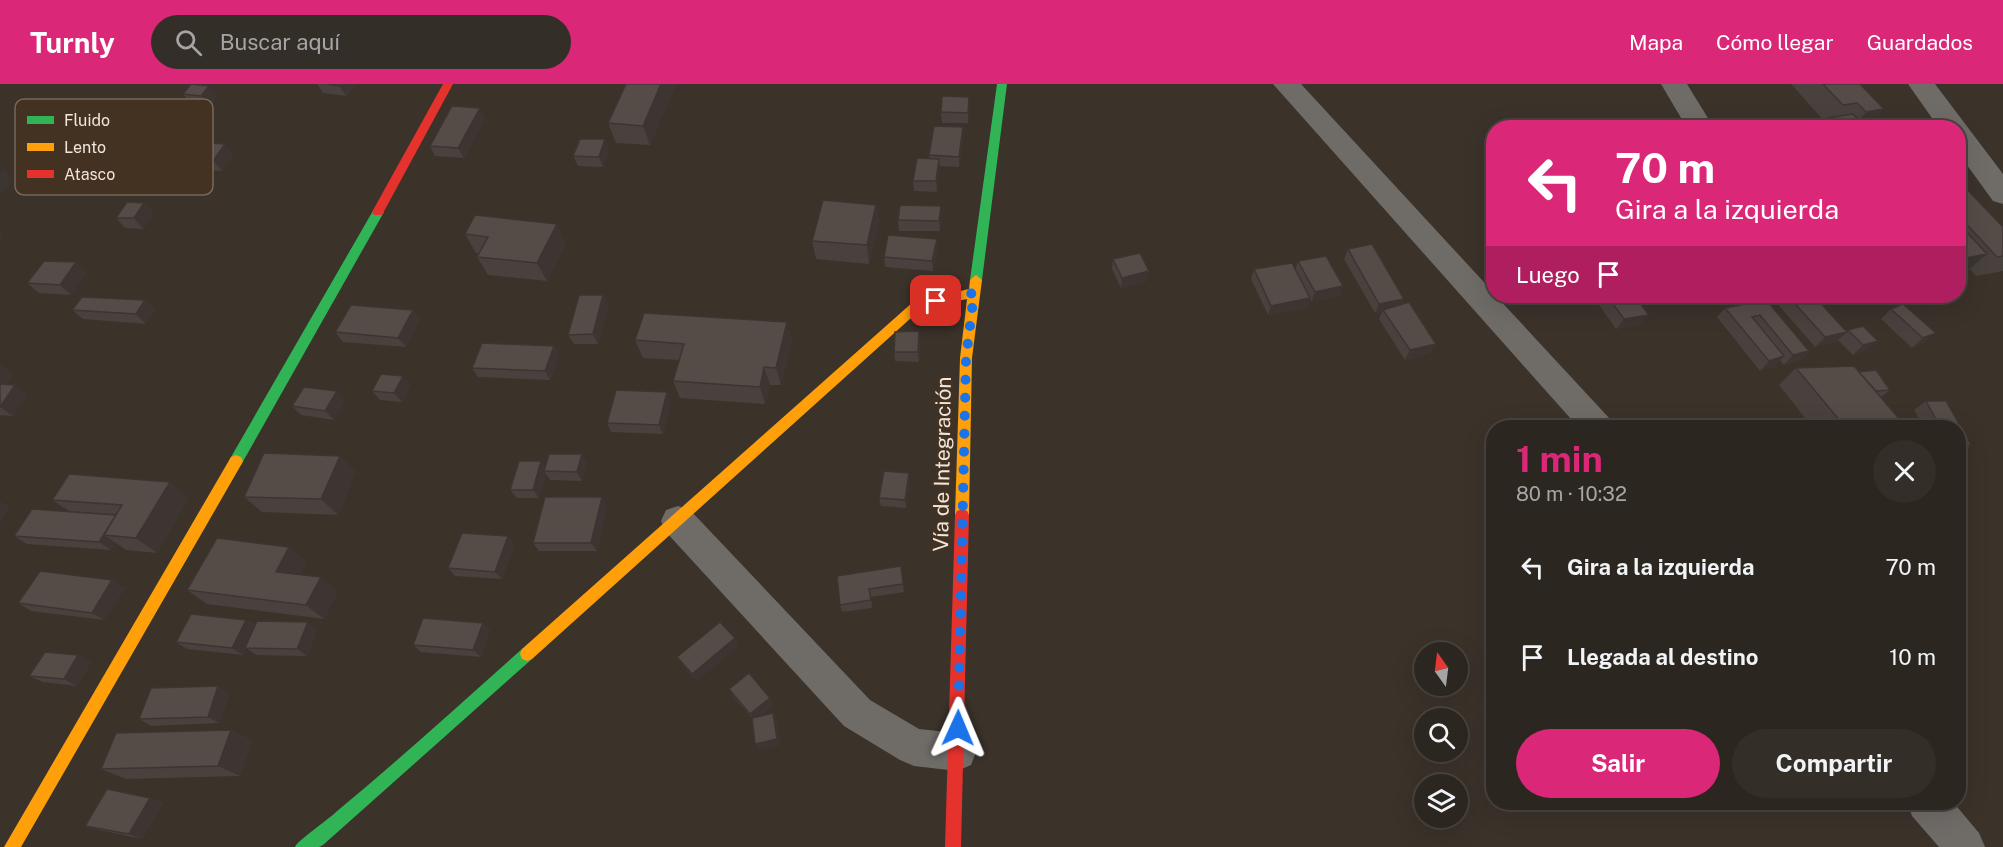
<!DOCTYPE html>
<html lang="es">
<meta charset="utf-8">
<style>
body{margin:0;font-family:"Public Sans",sans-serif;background:#342e29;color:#f1f3f6;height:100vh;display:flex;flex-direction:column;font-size:22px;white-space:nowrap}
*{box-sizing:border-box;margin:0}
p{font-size:20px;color:#a6a5a5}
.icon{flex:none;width:33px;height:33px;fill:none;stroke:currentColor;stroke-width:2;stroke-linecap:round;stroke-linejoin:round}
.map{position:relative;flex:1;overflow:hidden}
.side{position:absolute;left:1486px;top:336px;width:480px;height:390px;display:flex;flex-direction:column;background:#2c2620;border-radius:24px;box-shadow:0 6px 24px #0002,0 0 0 2px #48433e}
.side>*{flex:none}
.guide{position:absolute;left:1486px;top:36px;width:480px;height:183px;border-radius:24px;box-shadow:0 6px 24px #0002,0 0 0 2px #48433e;background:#db2777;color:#fff;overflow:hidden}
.needle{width:39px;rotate:346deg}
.tools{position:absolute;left:1414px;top:558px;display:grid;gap:12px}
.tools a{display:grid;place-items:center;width:54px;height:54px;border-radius:50%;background:#2c2620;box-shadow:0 6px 24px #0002,0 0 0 2px #48433e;font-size:30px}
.pin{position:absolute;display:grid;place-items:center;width:51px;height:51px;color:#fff;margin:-26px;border-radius:12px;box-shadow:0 3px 9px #0006}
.me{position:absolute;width:66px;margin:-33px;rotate:1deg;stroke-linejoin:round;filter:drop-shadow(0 0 4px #0008)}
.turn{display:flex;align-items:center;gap:21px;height:126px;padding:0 30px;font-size:27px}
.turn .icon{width:78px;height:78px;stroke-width:2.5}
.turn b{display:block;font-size:42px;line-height:51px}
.then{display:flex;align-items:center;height:57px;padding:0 30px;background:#0003;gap:12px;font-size:22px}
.round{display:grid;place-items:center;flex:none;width:63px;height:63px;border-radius:32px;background:#342e29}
.overview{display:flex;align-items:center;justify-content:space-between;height:102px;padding:0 30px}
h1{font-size:36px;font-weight:700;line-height:45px;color:#db2777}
.primary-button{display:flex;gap:12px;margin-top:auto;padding:12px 30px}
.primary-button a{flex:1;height:69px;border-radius:36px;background:#db2777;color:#fff;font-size:24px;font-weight:700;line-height:69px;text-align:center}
.primary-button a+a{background:#342e29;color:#f1f3f6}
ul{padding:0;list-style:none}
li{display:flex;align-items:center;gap:18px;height:90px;padding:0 30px}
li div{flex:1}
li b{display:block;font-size:22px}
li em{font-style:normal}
header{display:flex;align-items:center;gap:36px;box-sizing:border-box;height:84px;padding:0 30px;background:#db2777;color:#fff}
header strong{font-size:28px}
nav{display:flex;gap:33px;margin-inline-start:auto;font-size:21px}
.search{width:420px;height:54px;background:#342e29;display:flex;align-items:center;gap:15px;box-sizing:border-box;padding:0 21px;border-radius:33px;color:#a6a5a5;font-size:22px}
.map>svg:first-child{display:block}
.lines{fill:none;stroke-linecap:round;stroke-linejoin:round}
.street{fill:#6f6c68;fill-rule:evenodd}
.fast{fill:#30b455;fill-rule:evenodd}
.slow{fill:#ff9f0a;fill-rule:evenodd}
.jam{fill:#e5322d;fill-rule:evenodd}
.wall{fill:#49413d}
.shaded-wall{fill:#3c3532}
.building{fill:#554c47;stroke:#3c3532;stroke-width:1.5}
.route{stroke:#1a73e8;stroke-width:10;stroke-dasharray:0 18}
.labels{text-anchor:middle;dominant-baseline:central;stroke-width:6;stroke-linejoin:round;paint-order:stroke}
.street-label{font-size:21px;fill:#f0e5db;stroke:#433222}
.key{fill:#433222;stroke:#77685a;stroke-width:1.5}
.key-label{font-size:16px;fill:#f0e5db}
</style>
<header>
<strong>Turnly</strong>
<div class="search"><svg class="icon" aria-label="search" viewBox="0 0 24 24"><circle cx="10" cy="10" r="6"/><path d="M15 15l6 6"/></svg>Buscar aquí</div>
<nav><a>Mapa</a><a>Cómo llegar</a><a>Guardados</a></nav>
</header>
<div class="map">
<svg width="2003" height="763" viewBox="0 0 2003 763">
<rect width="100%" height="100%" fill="#3b322a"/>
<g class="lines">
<!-- street -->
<path class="street" d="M1273 0H1301L1494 209V212H1496L1610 335 1615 344H1579Z
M1661 0H1687L1714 44H1687Z
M1908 0H1935L2003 90V120L1993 117 1959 70V44H1939Z
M678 422 690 426 870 616 919 645 957 649 971 655 976 668 971 681 957 687 914 682 900 676 844 642 666 448 661 437 666 426Z
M1907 718H1953L1979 749 1985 763H1939L1912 732Z"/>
<!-- fast -->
<path class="fast" d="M997 0H1007L982 196 976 201 970 196Z
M378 124 384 128 241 381H231L229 377 231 373 374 125Z
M527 563 532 565 534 570 532 575 323 761 319 763H295C298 756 328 736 336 728 399 676 460 620 522 565Z"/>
<!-- slow -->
<path class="slow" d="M976 191 982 196 972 274 969 431 967 435 962 437 957 435 955 431 960 274 967 215 921 225 532 575 527 577 522 575 520 570 522 565 913 218 969 205 970 196Z
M236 371 241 373 243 377 241 381 21 763H4L231 373Z"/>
<!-- jam -->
<path class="jam" d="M443 0H453L382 131H374L372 128Z
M962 425 967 427 969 431 961 763H945L955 431 957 427Z"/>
</g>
<!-- wall -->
<path class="wall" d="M317 0H356L346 12 323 9Z
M676 0 650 61 616 59 608 39Z
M1791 0H1860L1884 25 1869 44H1821L1825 38Z
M183 10 217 13 209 23 191 21Z
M969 13 968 39H942L941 28Z
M485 35 464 74 435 72 430 62Z
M963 54 959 83 939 82 937 108 914 107 913 97 929 74V71Z
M605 55 609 66 603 83 578 82 573 72Z
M168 56 233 71 222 87 185 85 176 97 155 96 146 85Z
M1959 97 2003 143V187L1976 192 1970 185 1966 188 1959 189Z
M876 121 879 140 869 180 816 175 812 157Z
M154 129 143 145 125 144 116 134Z
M941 132 940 147H899L898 136Z
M557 140 566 159 547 197 488 191 477 173 479 169H476L465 150Z
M937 155V165L933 187 885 183 884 173Z
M1348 165 1404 215 1401 221 1431 269 1405 276 1379 235 1382 228 1375 229 1344 175Z
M1113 175 1147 197 1121 204 1112 185Z
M1298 177 1343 202 1339 212 1311 218 1310 215 1306 224 1268 231 1251 195 1254 185 1295 186Z
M76 178 87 188 71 211 39 209 27 199Z
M603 211 608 221 598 260H574L568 251Z
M1593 212H1635L1649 231 1641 240 1616 245Z
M1695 212H1731L1702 219Z
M1738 212H1744L1809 267 1799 277 1784 281 1780 276 1775 282 1760 287 1717 233 1725 224 1736 221 1733 217Z
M1779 212H1814L1847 248 1848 246 1863 242 1867 266 1853 271 1838 256 1837 257 1815 263 1774 216Z
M145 216 155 226 146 240 83 235 72 226Z
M1903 220 1925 258 1912 264 1881 235 1891 225Z
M413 226 420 235 406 263 343 258 335 248Z
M635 256H792L781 301H770L765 320 680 314 673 297 679 276 643 274Z
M920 257 919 278 895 277 894 268Z
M554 262 559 272 550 296 478 293 472 284Z
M0 281 13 290 6 301 27 310 13 332 0 331Z
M1796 284 1859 288 1890 306 1881 313 1907 344H1813L1779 301Z
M403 292 410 301 402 318 380 316 372 307Z
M337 307 345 317 334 336 301 331 292 322Z
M667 308 671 317 663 350 611 348 607 339Z
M1926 317H1946L1971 361 1959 370V344H1910L1913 341H1923L1914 326Z
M541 377 545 383 587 379 582 397 550 396 546 390 539 414H517L510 406Z
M356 388 338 431 262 428 244 413Z
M910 397 906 424 881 422 879 414Z
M189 414 157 469 126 466 116 459 111 466 27 460 14 452 69 427 52 416Z
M607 421 597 467H539L533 459Z
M515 460 502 495 455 492 448 484Z
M307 478 300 490 338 507 324 535 207 520 187 506Z
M901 482 904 508 871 513 872 524 842 528 840 521Z
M112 496 125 504 104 536 31 527 18 519Z
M246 536 255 541 317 545 307 572 256 571 246 564 243 571 187 565 176 558Z
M490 546 481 573 421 568 413 561Z
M739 561 697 597 682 580 677 573Z
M78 571 91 578 77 602 43 598 29 592Z
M729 605 770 614 774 620 760 632 773 629 777 635 780 661 759 666 752 634 733 612Z
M230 609 219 639 151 642 139 635Z
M231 646 252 657 240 692 126 695 101 685Z
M150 714 163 719 142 755 100 746 85 742Z"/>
<!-- shaded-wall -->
<path class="shaded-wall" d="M341 0H356L346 12 339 2Z
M661 0H676L650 61 643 42Z
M209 2 217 13 209 23 201 12Z
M480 24 485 35 464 74 458 64Z
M1884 25 1869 44H1853L1866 28Z
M963 43V54L959 83V73Z
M605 55 609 66 603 83 599 73Z
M225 60 233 71 222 87 213 77Z
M177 74 185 85 176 97 167 87Z
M939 75 940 85 937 108 936 97Z
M3 85 14 95 0 112V89Z
M144 119 154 129 143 145 134 134Z
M876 121 879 140 869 180 867 161Z
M941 122V132L940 147 939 137Z
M557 140 566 159 547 197 537 179Z
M0 149 4 153 0 158Z
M937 155V165L933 187 932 177Z
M1987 170 1966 188 1959 189V176L1960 175Z
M76 178 87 188 71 211 60 201Z
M1149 187 1147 197 1121 204 1122 194Z
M1343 202 1339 212 1311 218 1315 208Z
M603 211 608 221 598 260 593 250Z
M1708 212H1731L1702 219Z
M1310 214 1306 224 1268 231 1271 222Z
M1404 215 1399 224 1383 226 1382 228 1375 229 1379 220Z
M145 216 155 226 146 240 136 230Z
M413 226 420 235 406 263 398 254Z
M1649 231 1641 240 1616 245 1624 235Z
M787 238 792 256 781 301 776 284Z
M919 247 920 257 919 278 918 268Z
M1847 248 1837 257 1815 263 1825 253Z
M1936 249 1925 258 1912 264 1923 254Z
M1878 257 1867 266 1853 271 1863 261Z
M1436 260 1431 269 1405 276 1410 266Z
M554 262 559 272 550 296 545 287Z
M1809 267 1799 277 1784 281 1793 271Z
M1784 272 1775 282 1760 287 1769 277Z
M1 281 13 290 0 309V282Z
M764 283 770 301 765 320 760 303Z
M403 292 410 301 402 318 394 309Z
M15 301 27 310 13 332 0 323Z
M337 307 345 317 334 336 325 327Z
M667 308 671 317 663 350 659 341Z
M582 370 587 379 582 397 577 388Z
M340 372 356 388 338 431 321 415Z
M541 377 547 386 544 387 546 390 539 414 533 406Z
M909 389 910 397 906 424 905 416Z
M170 398 189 414 157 469 136 454Z
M602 413 607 421 597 467 591 459Z
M0 417 10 423 0 439Z
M116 431 104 451 116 459 111 466 99 458Z
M508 452 515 460 502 495 495 488Z
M289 463 307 478 294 502 276 488Z
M321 493 338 507 324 535 306 521Z
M112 496 125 504 104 536 92 529Z
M246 536 257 543 243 571 232 564Z
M308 538 317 545 307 572 297 565Z
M483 539 490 546 481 573 473 566Z
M735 554 739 561 697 597 692 590Z
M78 571 91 578 77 602 64 595Z
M218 602 230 609 219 639 208 633Z
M770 614 774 620 754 637 750 630Z
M773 629 777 635 780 661 759 666 755 660Z
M231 646 252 657 240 692 218 682Z
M150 714 163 719 142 755 129 750Z"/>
<!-- building -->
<path class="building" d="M191 0 209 2 201 12 183 10Z
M327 0H341L339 2Z
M626 0H661L643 42 608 39Z
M1823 0H1860L1884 25 1866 28 1857 19 1843 21Z
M942 12 969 13 968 29 941 28Z
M452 22 480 24 458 64 430 62Z
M1853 30 1867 44H1838L1828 34Z
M934 42 963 43 959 73 929 71Z
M580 55H605L599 73 573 72Z
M168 56 225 60 213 77 177 74 167 87 146 85Z
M917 74 939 75 936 97H913Z
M1959 97 2003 143V172L1997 173 1959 132Z
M823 116 876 121 867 161 812 157Z
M127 118 144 119 134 134H116Z
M900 121 941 122 939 137 898 136Z
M475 131 557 140 537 179 477 173 488 153 465 150Z
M1959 140 1987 170 1960 175 1959 173Z
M888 151 937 155 932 177 884 173Z
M1372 160 1404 215 1379 220 1348 165Z
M1140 169 1149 187 1122 194 1113 175Z
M1326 172 1343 202 1315 208 1298 177Z
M44 177 76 178 60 201 27 199Z
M1292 179 1310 214 1271 222 1254 185Z
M579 211H603L593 250 568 251Z
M1607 212H1635L1649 231 1624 235Z
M1744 212H1763L1809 267 1793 271 1760 231 1752 233 1784 272 1769 277 1725 224 1750 219Z
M1788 212H1814L1847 248 1825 253Z
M82 213 145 216 136 230 72 226Z
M1409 218 1436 260 1410 266 1383 226Z
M1903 220 1936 249 1923 254 1891 225Z
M351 221 413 226 398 254 335 248Z
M644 229 787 238 776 284 764 283 760 303 673 297 684 260 635 256Z
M1863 242 1878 257 1863 261 1848 246Z
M919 247 918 268H894L895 248Z
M482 259 554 262 545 287 472 284Z
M1854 282 1907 344H1846L1796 284Z
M1876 286 1890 306 1876 307 1859 288Z
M381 290 403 292 394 309 372 307Z
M0 300 15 301 0 323Z
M304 303 337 307 325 327 292 322Z
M616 306 667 308 659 341 607 339Z
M1926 317H1946L1971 361H1959V344H1914L1913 341H1939Z
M264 369 340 372 321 415 244 413Z
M549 370H582L577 388 544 387Z
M519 377H541L533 406H510Z
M884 387 909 389 905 416 879 414Z
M69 390 170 398 136 454 104 451 122 421 52 416Z
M545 413H602L591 459H533Z
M32 425 116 431 99 458 14 452Z
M462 449 508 452 495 488 448 484Z
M217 454 289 463 276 488 321 493 306 521 187 506Z
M901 482 903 500 869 505 871 516 840 521 837 492Z
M40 487 112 496 92 529 18 519Z
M191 530 246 536 232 564 176 558Z
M423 534 483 539 473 566 413 561Z
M257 537 308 538 297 565 245 564Z
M720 538 735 554 692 590 677 573Z
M45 568 78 571 64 595 29 592Z
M749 589 770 614 750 630 729 605Z
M218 602 208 633 139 635 151 604Z
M773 629 777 655 755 660 752 634Z
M231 646 218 682 101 685 116 649Z
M107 705 150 714 129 750 85 742Z"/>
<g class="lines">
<!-- route -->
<path class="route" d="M936 217 974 209 966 274 958 644"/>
</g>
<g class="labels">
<!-- street labels -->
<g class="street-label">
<text transform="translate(942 380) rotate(-89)">Vía de Integración</text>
</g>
</g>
<!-- legend -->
<rect x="15" y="15" width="198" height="96" rx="9" class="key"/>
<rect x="27" y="32" width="27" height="8" fill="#30b455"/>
<rect x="27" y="59" width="27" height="8" fill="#ff9f0a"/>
<rect x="27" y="86" width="27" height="8" fill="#e5322d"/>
<g class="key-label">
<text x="64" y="42">Fluido</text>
<text x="64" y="69">Lento</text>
<text x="64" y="96">Atasco</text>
</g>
</svg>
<div class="tools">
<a><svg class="needle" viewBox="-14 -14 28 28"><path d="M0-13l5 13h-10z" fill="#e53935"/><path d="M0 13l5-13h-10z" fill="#a6a5a5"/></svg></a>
<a><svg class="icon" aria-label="search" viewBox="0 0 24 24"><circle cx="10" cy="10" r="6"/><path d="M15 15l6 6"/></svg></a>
<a><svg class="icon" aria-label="layers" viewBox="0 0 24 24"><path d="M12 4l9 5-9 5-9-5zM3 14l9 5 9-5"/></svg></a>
</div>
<div class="pin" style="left:936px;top:217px;background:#d93025"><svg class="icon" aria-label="arrive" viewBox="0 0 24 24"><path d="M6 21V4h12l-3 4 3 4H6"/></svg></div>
<svg class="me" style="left:958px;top:644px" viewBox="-20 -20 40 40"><path d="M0-17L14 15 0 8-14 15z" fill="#1a73e8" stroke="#fff" stroke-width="4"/></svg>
<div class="guide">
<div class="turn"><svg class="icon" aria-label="left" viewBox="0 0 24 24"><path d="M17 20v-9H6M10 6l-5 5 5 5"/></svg><div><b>70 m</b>Gira a la izquierda</div></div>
<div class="then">Luego<svg class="icon" aria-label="arrive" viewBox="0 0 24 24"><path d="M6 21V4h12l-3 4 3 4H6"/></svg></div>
</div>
<section class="side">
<div class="overview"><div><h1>1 min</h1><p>80 m · 10:32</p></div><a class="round"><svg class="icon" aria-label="close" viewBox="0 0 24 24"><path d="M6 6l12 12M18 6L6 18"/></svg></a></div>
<ul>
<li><svg class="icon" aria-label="left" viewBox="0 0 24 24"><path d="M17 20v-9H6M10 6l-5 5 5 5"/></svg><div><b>Gira a la izquierda</b></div><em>70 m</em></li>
<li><svg class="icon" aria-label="arrive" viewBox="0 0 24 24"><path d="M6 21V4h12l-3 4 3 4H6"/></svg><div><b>Llegada al destino</b></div><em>10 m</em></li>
</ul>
<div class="primary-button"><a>Salir</a><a>Compartir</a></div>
</section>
</div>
